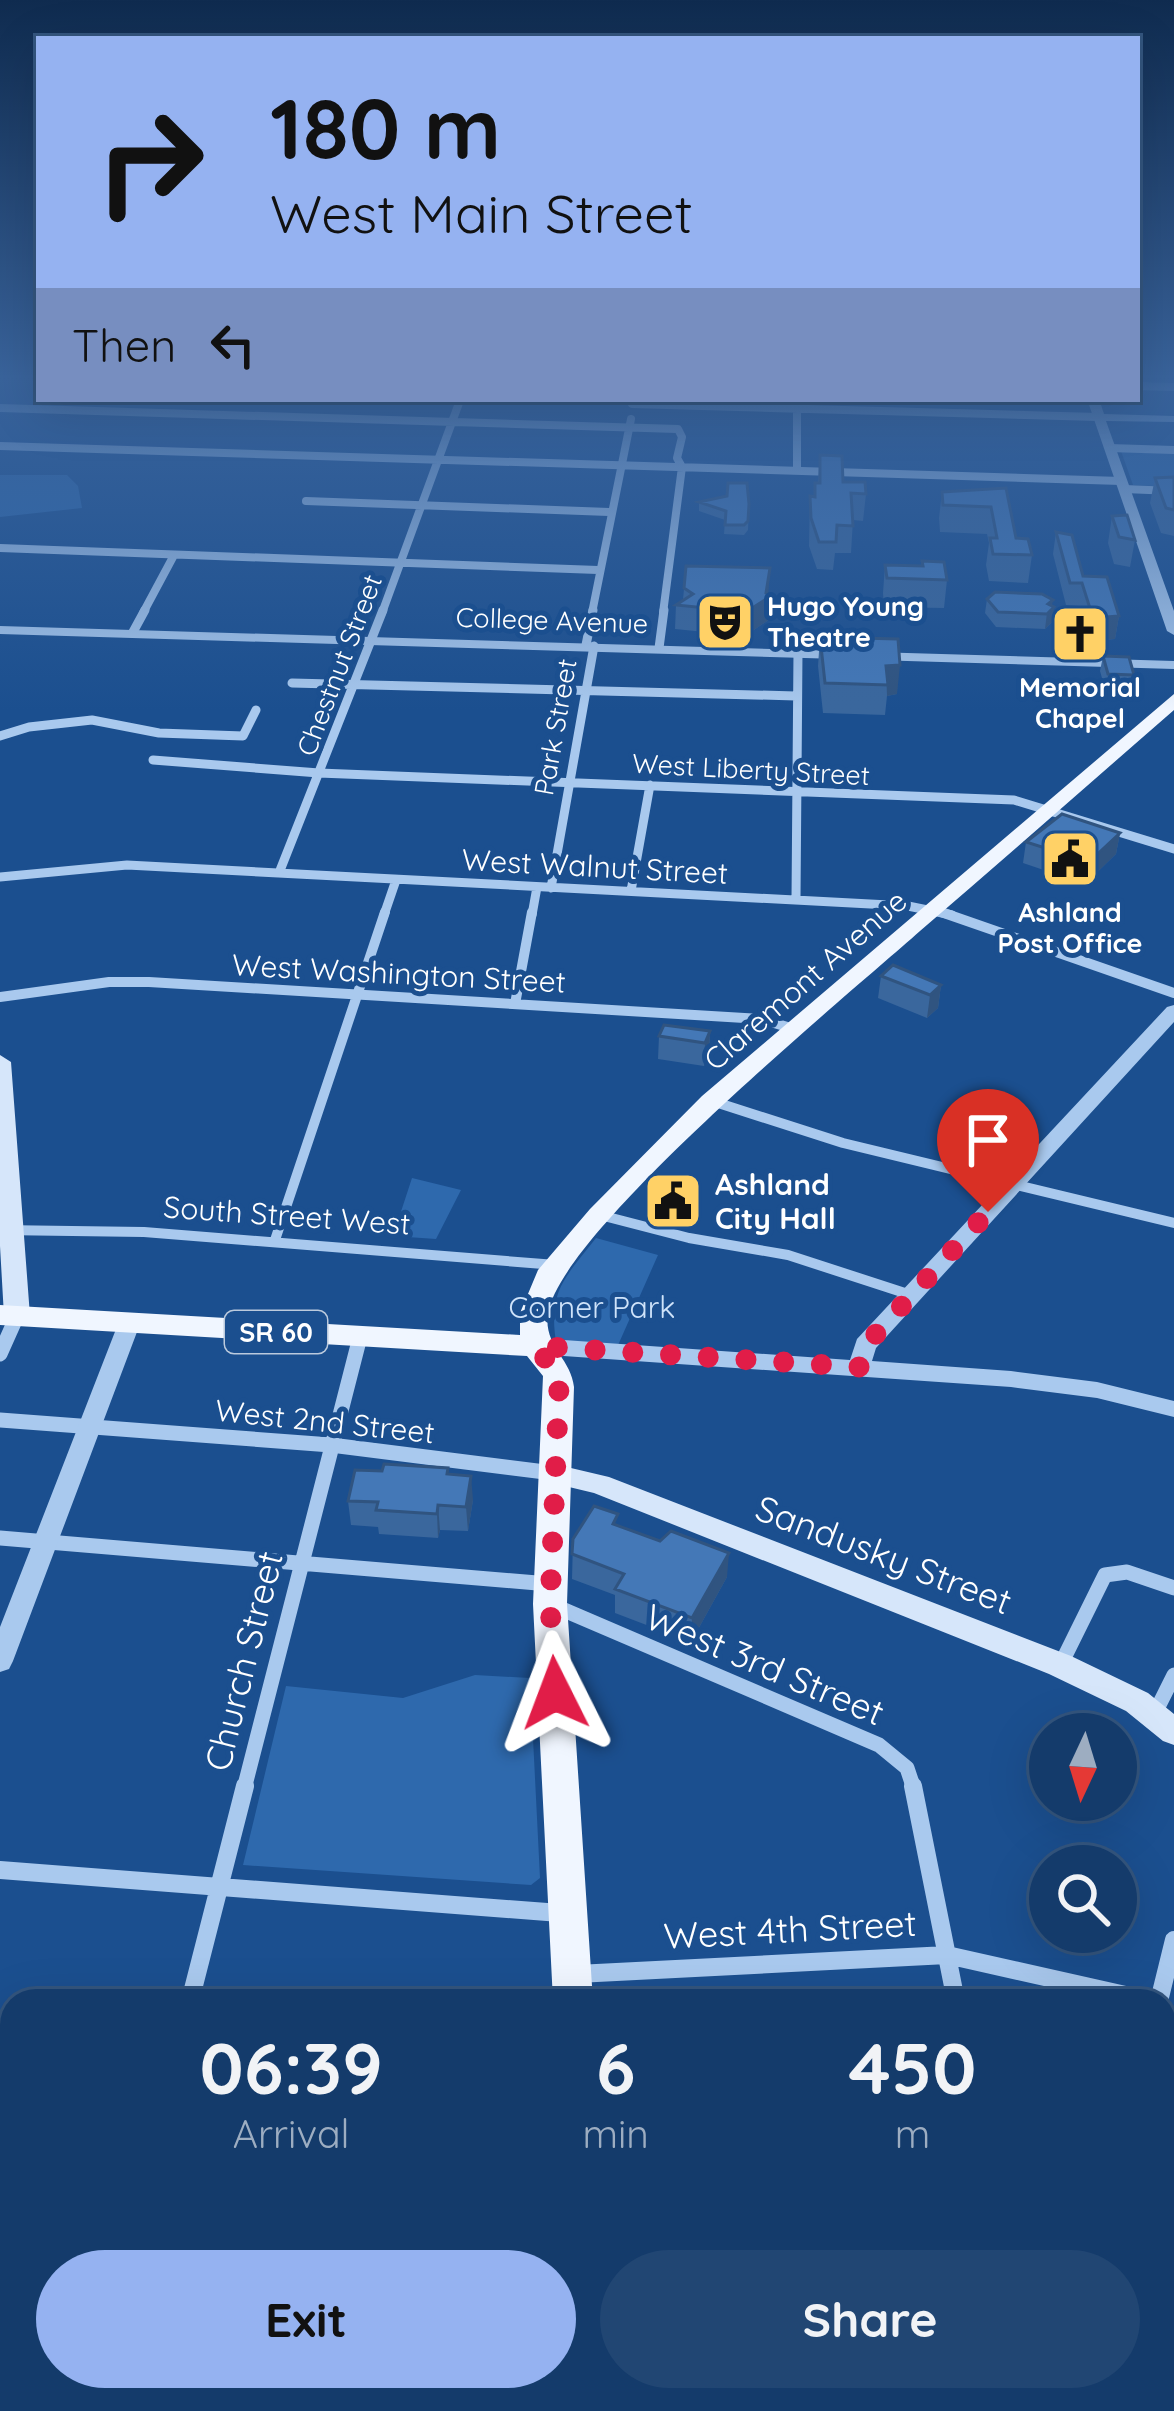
<!DOCTYPE html>
<style>
body{margin:0;font-family:Quicksand,sans-serif;background:#214673;color:#f1f3f6;height:100vh;display:flex;flex-direction:column;font-size:45px;white-space:nowrap}
*{box-sizing:border-box;margin:0}
p{font-size:39px;color:#9dadc1}
.icon{flex:none;width:66px;height:66px;fill:none;stroke:currentColor;stroke-width:2;stroke-linecap:round;stroke-linejoin:round}
.map{position:relative;flex:1;overflow:hidden}
.side{position:absolute;left:0px;top:1989px;width:1176px;height:423px;display:flex;flex-direction:column;background:#143b6b;border-radius:36px 36px 0 0;box-shadow:0 12px 48px #0002,0 0 0 3px #33557e}
.side>*{flex:none}
.hud{position:absolute;left:36px;top:36px;width:1104px;height:366px;border-radius:0px;box-shadow:0 12px 48px #0002,0 0 0 3px #33557e;background:#95b2f1;color:#111;overflow:hidden}
.needle{width:78px;rotate:184deg}
.tools{position:absolute;left:1029px;top:1713px;display:grid;gap:24px}
.tools a{display:grid;place-items:center;width:108px;height:108px;border-radius:50%;background:#143b6b;box-shadow:0 12px 48px #0002,0 0 0 3px #33557e;font-size:60px}
.pin{position:absolute;display:grid;place-items:center;width:102px;height:102px;color:#fff;margin:-123px -51px;border-radius:50% 50% 50% 0;rotate:-45deg;box-shadow:0 0 12px #0007}
.pin .icon{rotate:45deg}
.me{position:absolute;width:132px;margin:-66px;rotate:357deg;stroke-linejoin:round;filter:drop-shadow(0 0 9px #0008)}
.turn{display:flex;align-items:center;gap:42px;height:252px;padding:0 36px;font-size:54px}
.turn .icon{width:156px;height:156px;stroke-width:2.5}
.turn b{display:block;font-size:84px;line-height:102px}
.then{display:flex;align-items:center;height:114px;padding:0 36px;background:#0003;gap:24px;font-size:45px}
.eta{display:flex;justify-content:space-evenly;align-items:center;height:204px;text-align:center}
.eta b{font-size:72px;font-weight:800;line-height:84px}
.cta{display:flex;gap:24px;margin-top:auto;padding:24px 36px}
.cta a{flex:1;height:138px;border-radius:72px;background:#95b2f1;color:#111;font-size:48px;font-weight:800;line-height:138px;text-align:center}
.cta a+a{background:#214673;color:#f1f3f6}
.map>svg:first-child{display:block}
.green{fill:#2e69ad}
.lines{fill:none;stroke-linecap:round;stroke-linejoin:round}
.minor-far4{stroke:#a9c9ee;stroke-width:8}
.minor-far3{stroke:#a9c9ee;stroke-width:9}
.minor-far2{stroke:#a9c9ee;stroke-width:10}
.minor-far1{stroke:#a9c9ee;stroke-width:15}
.minor{stroke:#a9c9ee;stroke-width:18}
.tertiary{fill:#a9c9ee;fill-rule:evenodd}
.secondary{fill:#d6e6fa;fill-rule:evenodd}
.primary{fill:#f0f6ff;fill-rule:evenodd}
.wall{fill:#3a679d}
.shaded-wall{fill:#305480}
.building{fill:#4478b7;stroke:#305480;stroke-width:3}
.route{stroke:#e11d48;stroke-width:21;stroke-dasharray:0 37.8}
.labels{text-anchor:middle;dominant-baseline:central;stroke-width:10;stroke-linejoin:round;paint-order:stroke}
.far-poi-label{font-size:27px;font-weight:bold;fill:#fff;stroke:#1b4f8f}
.far-street-label{font-size:27px;fill:#fff;stroke:#1b4f8f}
.shield{fill:#1b4f8f;stroke:#bbcadd;stroke-width:3}
.shield-label{font-size:27px;font-weight:bold;fill:#fff}
.street-label{font-size:30px;fill:#fff;stroke:#1b4f8f}
.poi-label{font-size:30px;font-weight:bold;fill:#fff;stroke:#1b4f8f;text-anchor:start}
.park-label{font-size:30px;fill:#cfe3fa;stroke:#1b4f8f}
.near-street-label{font-size:36px;fill:#fff;stroke:#1b4f8f}
</style>
<div class="map">
<svg width="1174" height="2411" viewBox="0 0 1174 2411">
<rect width="100%" height="100%" fill="#1b4f8f"/>
<!-- green -->
<path class="green" d="M1121 451 1174 453V487L1133 485Z
M0 475H67L78 486 82 508 0 517Z
M412 1178 461 1190 436 1239 393 1236Z
M596 1238 658 1255 615 1352 557 1348C547 1292 563 1280 596 1238Z
M475 1675 530 1678 540 1878 531 1885 243 1865 286 1686 403 1698Z
M0 2322 12 2323V2400H71L68 2411H0Z"/>
<g class="lines">
<!-- minor-far4 -->
<path class="minor-far4" d="M1137 386 1174 387
M632 404 1098 417
M0 408 678 429 682 437 677 458 682 467 663 613
M797 409V471
M0 446 1121 481
M1109 448 1174 450
M1124 489 1174 491
M306 501 609 512
M0 548 598 570
M143 613 173 557
M382 613 459 403
M592 613 631 419"/>
<!-- minor-far3 -->
<path class="minor-far3" d="M133 632 145 610
M586 645 593 610
M659 648 664 610
M292 683 796 696
M0 736 29 727 92 720 159 733 243 736 256 710
M153 760 319 773 1014 800 1174 849
M279 873 383 610
M0 877 127 865 908 906 952 915
M551 888 594 646
M631 891 650 785
M796 899 798 652
M384 915 396 880
M532 915 537 887"/>
<!-- minor-far2 -->
<path class="minor-far2" d="M941 912 1174 993
M0 997 109 982H149L761 1019 794 1029
M515 1004 532 912
M712 1101 843 1143 1174 1223
M600 1215 689 1238 788 1255 911 1295
M0 1230 144 1232 556 1265
M275 1240 385 912"/>
<!-- minor-far1 -->
<path class="minor-far1" d="M0 1354 17 1316
M0 1420 331 1445 553 1473
M0 1538 549 1584
M557 1607 879 1745 907 1768 914 1789
M1061 1664 1105 1575 1127 1572 1174 1588
M1154 1715 1174 1675
M244 1789 360 1337"/>
<!-- minor -->
<path class="minor" d="M913 1786 956 2001
M0 1870 560 1913
M577 1974 947 1955 1152 2001
M190 2001 245 1786
M1159 2001 1174 1940
M1040 2400 1042 2411
M84 2411 87 2400"/>
<!-- tertiary -->
<path class="tertiary" d="M1087 399H1099L1104 414 1174 416V422L1106 421 1174 611V635L1167 631Z
M0 626 1174 661V669L0 634Z
M1174 1005V1022L876 1348 872 1361 1011 1371 1097 1382 1174 1401V1417L1097 1398 1011 1387 535 1354 527 1352 524 1346 527 1340 535 1338 850 1360 857 1339 1167 1007Z
M129 1316 137 1319 140 1324 13 1661 9 1669 0 1672V1627L118 1324 121 1319Z"/>
<!-- secondary -->
<path class="secondary" d="M0 1055 11 1062 30 1316 17 1325 4 1316 0 1246Z
M554 1464 609 1477 1071 1656 1148 1693 1174 1714V1745L1163 1741 1126 1711 1049 1674 594 1493 544 1481 540 1474 544 1467Z"/>
<!-- primary -->
<path class="primary" d="M1174 694V710C1089 784 1005 858 920 931 847 996 562 1230 548 1313 543 1346 571 1358 574 1387L567 1604 593 2001H553L533 1604 543 1376 527 1356 0 1325V1305L520 1335V1313L538 1270 590 1209 702 1096Z
M579 2400H625V2411H579Z"/>
</g>
<!-- wall -->
<path class="wall" d="M820 455 843 482 866 494 863 521 853 520 851 553H835L833 570 817 569 809 546 810 496 814 497 815 483H818Z
M1174 477V536L1161 533 1150 503 1155 478Z
M1006 488 1016 538 1032 555 1028 583 989 581 986 565 989 543 987 534 940 532 939 518 942 492Z
M699 502 749 504 748 530 744 535 724 534 725 520 699 511Z
M1112 516 1135 540 1130 567 1114 564 1108 543Z
M1056 532 1083 576 1119 616 1115 639 1090 641 1078 606 1066 605 1053 554Z
M885 565 947 580 944 608 884 607 883 593Z
M686 566 769 594 771 596 770 619 745 636 675 629 676 605 683 600Z
M987 599 1052 606V622L1045 629 996 627 985 613Z
M820 637 898 639 897 694 887 696 885 715 823 713 818 666Z
M1103 656 1134 675 1132 690 1105 689 1100 671Z
M1120 833 1116 854 1085 884 1023 863 1026 842Z
M881 976 941 985 938 1008 927 1018 878 998Z
M710 1031 709 1054 704 1066 658 1059 659 1036Z
M449 1474 473 1500 468 1531 440 1530 438 1538 379 1534 378 1527 351 1525 348 1501Z
M618 1526 727 1577 691 1642 615 1613V1595L572 1579 573 1539Z"/>
<!-- shaded-wall -->
<path class="shaded-wall" d="M770 568 768 598 771 596 770 619 745 636 746 612Z
M1053 600 1051 610 1054 607 1052 622 1045 629 1048 604Z
M1119 616 1115 639 1090 641 1093 618Z
M900 665 897 694 887 696 886 666Z
M1120 833 1116 854 1085 884 1089 862Z
M941 985 938 1008 927 1018 930 995Z
M710 1031 709 1054 704 1066 705 1043Z
M471 1476 473 1500 468 1531 466 1507Z
M438 1505 440 1530 438 1538 437 1514Z
M729 1553 727 1577 691 1642 692 1618Z"/>
<!-- building -->
<path class="building" d="M820 455 842 456 843 482H865L866 494 851 493 853 526 837 525 836 542H819L811 518 810 496 815 497V483H820Z
M1174 477V510L1166 508 1155 478Z
M728 483H747L749 504 748 521 744 525H725L726 511 699 502 727 496Z
M1006 488 1016 538 1028 539 1032 555 993 554 990 538H997L991 507 943 505 942 492Z
M1127 515 1135 540 1119 537 1112 516Z
M1056 532 1072 535 1083 576 1107 577 1119 616 1093 618 1082 583H1070Z
M922 561 944 562 947 580 887 578 885 565 923 566Z
M686 566 770 568 766 593 771 596 746 612 676 605 693 594 684 588Z
M995 592 1042 594 1053 600 1048 604 1054 607 1047 614 998 612 987 599Z
M820 637 898 639 900 665 886 666 888 685 825 683Z
M1103 656 1129 657 1134 675 1108 674Z
M1062 814 1120 833 1089 862 1026 842Z
M893 965 941 985 930 995 881 976Z
M664 1025 710 1031 705 1043 659 1036Z
M384 1464 448 1468 447 1474 471 1476 466 1507 438 1505 437 1514 376 1510 378 1502 348 1501 355 1470 382 1471Z
M594 1506 618 1514 613 1524 660 1541 671 1531 729 1553 692 1618 615 1589 624 1574 572 1554 573 1539Z"/>
<!-- sky -->
<linearGradient id="sky" x2="0" y2="1"><stop stop-color="#0f2b4f"/><stop offset="0.53" stop-color="#39639b"/><stop offset="1" stop-color="#39639b" stop-opacity="0"/></linearGradient>
<rect width="1174" height="711" fill="url(#sky)"/>
<g class="lines">
<!-- route -->
<path class="route" d="M555 1693 550 1604 559 1387 558 1374 535 1346 859 1367 865 1346 988 1212"/>
</g>
<!-- icons -->
<defs>
<g id="theatre-square" transform="scale(3)"><rect x="-9" y="-9" width="18" height="18" rx="4" fill="#ffd166" stroke="#1b4f8f"/><path d="M-5-5.5Q0-4 5-5.5V0Q5 5 0 6Q-5 5-5 0ZM-3.3-2.5H-1v1.5H-3.3ZM1-2.5H3.3v1.5H1ZM-2.8 1Q0 5.5 2.8 1Z" fill="#111"/></g>
<g id="church-square" transform="scale(3)"><rect x="-9" y="-9" width="18" height="18" rx="4" fill="#ffd166" stroke="#1b4f8f"/><path d="M-1.2-6h2.4v3.5h3.3v2.4h-3.3V6h-2.4V-.1h-3.3v-2.4h3.3Z" fill="#111"/></g>
<g id="civic-square" transform="scale(3)"><rect x="-9" y="-9" width="18" height="18" rx="4" fill="#ffd166" stroke="#1b4f8f"/><path d="M-.6-6.5H3V-4.5H.6V-3L4-1V1h2V6H-6V1h2V-1L-.6-3ZM-1.2 2.5V6h2.4V2.5Z" fill="#111"/></g>
</defs>
<g fill-rule="evenodd">
<use href="#theatre-square" x="725" y="622"/>
<use href="#church-square" x="1080" y="634"/>
<use href="#civic-square" x="1070" y="859"/>
<use href="#civic-square" x="673" y="1201"/>
</g>
<g class="labels">
<!-- far-poi labels -->
<g class="far-poi-label">
<text x="767" y="606" text-anchor="start">Hugo Young<tspan x="767" dy="31">Theatre</tspan></text>
<text x="1080" y="687">Memorial<tspan x="1080" dy="31">Chapel</tspan></text>
<text x="1070" y="912">Ashland<tspan x="1070" dy="31">Post Office</tspan></text>
</g>
<!-- far-street labels -->
<g class="far-street-label">
<text transform="translate(552 620) rotate(2)">College Avenue</text>
<text transform="translate(339 665) rotate(-69)">Chestnut Street</text>
<text transform="translate(555 727) rotate(-80)">Park Street</text>
<text transform="translate(751 769) rotate(3)">West Liberty Street</text>
</g>
<!-- shield labels -->
<rect class="shield" x="225" y="1311" width="102" height="42" rx="9"/>
<g class="shield-label">
<text x="276" y="1332">SR 60</text>
</g>
<!-- street labels -->
<g class="street-label">
<text transform="translate(595 866) rotate(3)">West Walnut Street</text>
<text transform="translate(399 973) rotate(3)">West Washington Street</text>
<text transform="translate(805 980) rotate(-41)">Claremont Avenue</text>
<text transform="translate(287 1215) rotate(4)">South Street West</text>
<text transform="translate(325 1421) rotate(6)">West 2nd Street</text>
</g>
<!-- poi labels -->
<g class="poi-label">
<text x="715" y="1184">Ashland<tspan x="715" dy="34">City Hall</tspan></text>
</g>
<!-- park labels -->
<g class="park-label">
<text x="592" y="1307">Corner Park</text>
</g>
<!-- near-street labels -->
<g class="near-street-label">
<text transform="translate(884 1554) rotate(21)">Sandusky Street</text>
<text transform="translate(243 1661) rotate(-76)">Church Street</text>
<text transform="translate(765 1664) rotate(23)">West 3rd Street</text>
<text transform="translate(790 1929) rotate(-3)">West 4th Street</text>
</g>
</g>
</svg>
<div class="tools">
<a><svg class="needle" viewBox="-14 -14 28 28"><path d="M0-13l5 13h-10z" fill="#e53935"/><path d="M0 13l5-13h-10z" fill="#9dadc1"/></svg></a>
<a><svg class="icon" aria-label="search" viewBox="0 0 24 24"><circle cx="10" cy="10" r="6"/><path d="M15 15l6 6"/></svg></a>
</div>
<div class="pin" style="left:988px;top:1212px;background:#d93025"><svg class="icon" aria-label="arrive" viewBox="0 0 24 24"><path d="M6 21V4h12l-3 4 3 4H6"/></svg></div>
<svg class="me" style="left:555px;top:1693px" viewBox="-20 -20 40 40"><path d="M0-17L14 15 0 8-14 15z" fill="#e11d48" stroke="#fff" stroke-width="4"/></svg>
<div class="hud">
<div class="turn"><svg class="icon" aria-label="right" viewBox="0 0 24 24"><path d="M7 20v-9h11M14 6l5 5-5 5"/></svg><div><b>180 m</b>West Main Street</div></div>
<div class="then">Then<svg class="icon" aria-label="left" viewBox="0 0 24 24"><path d="M17 20v-9H6M10 6l-5 5 5 5"/></svg></div>
</div>
<section class="side">
<div class="eta">
<div><b>06:39</b><p>Arrival</p></div>
<div><b>6</b><p>min</p></div>
<div><b>450</b><p>m</p></div>
</div>
<div class="cta"><a>Exit</a><a>Share</a></div>
</section>
</div>
